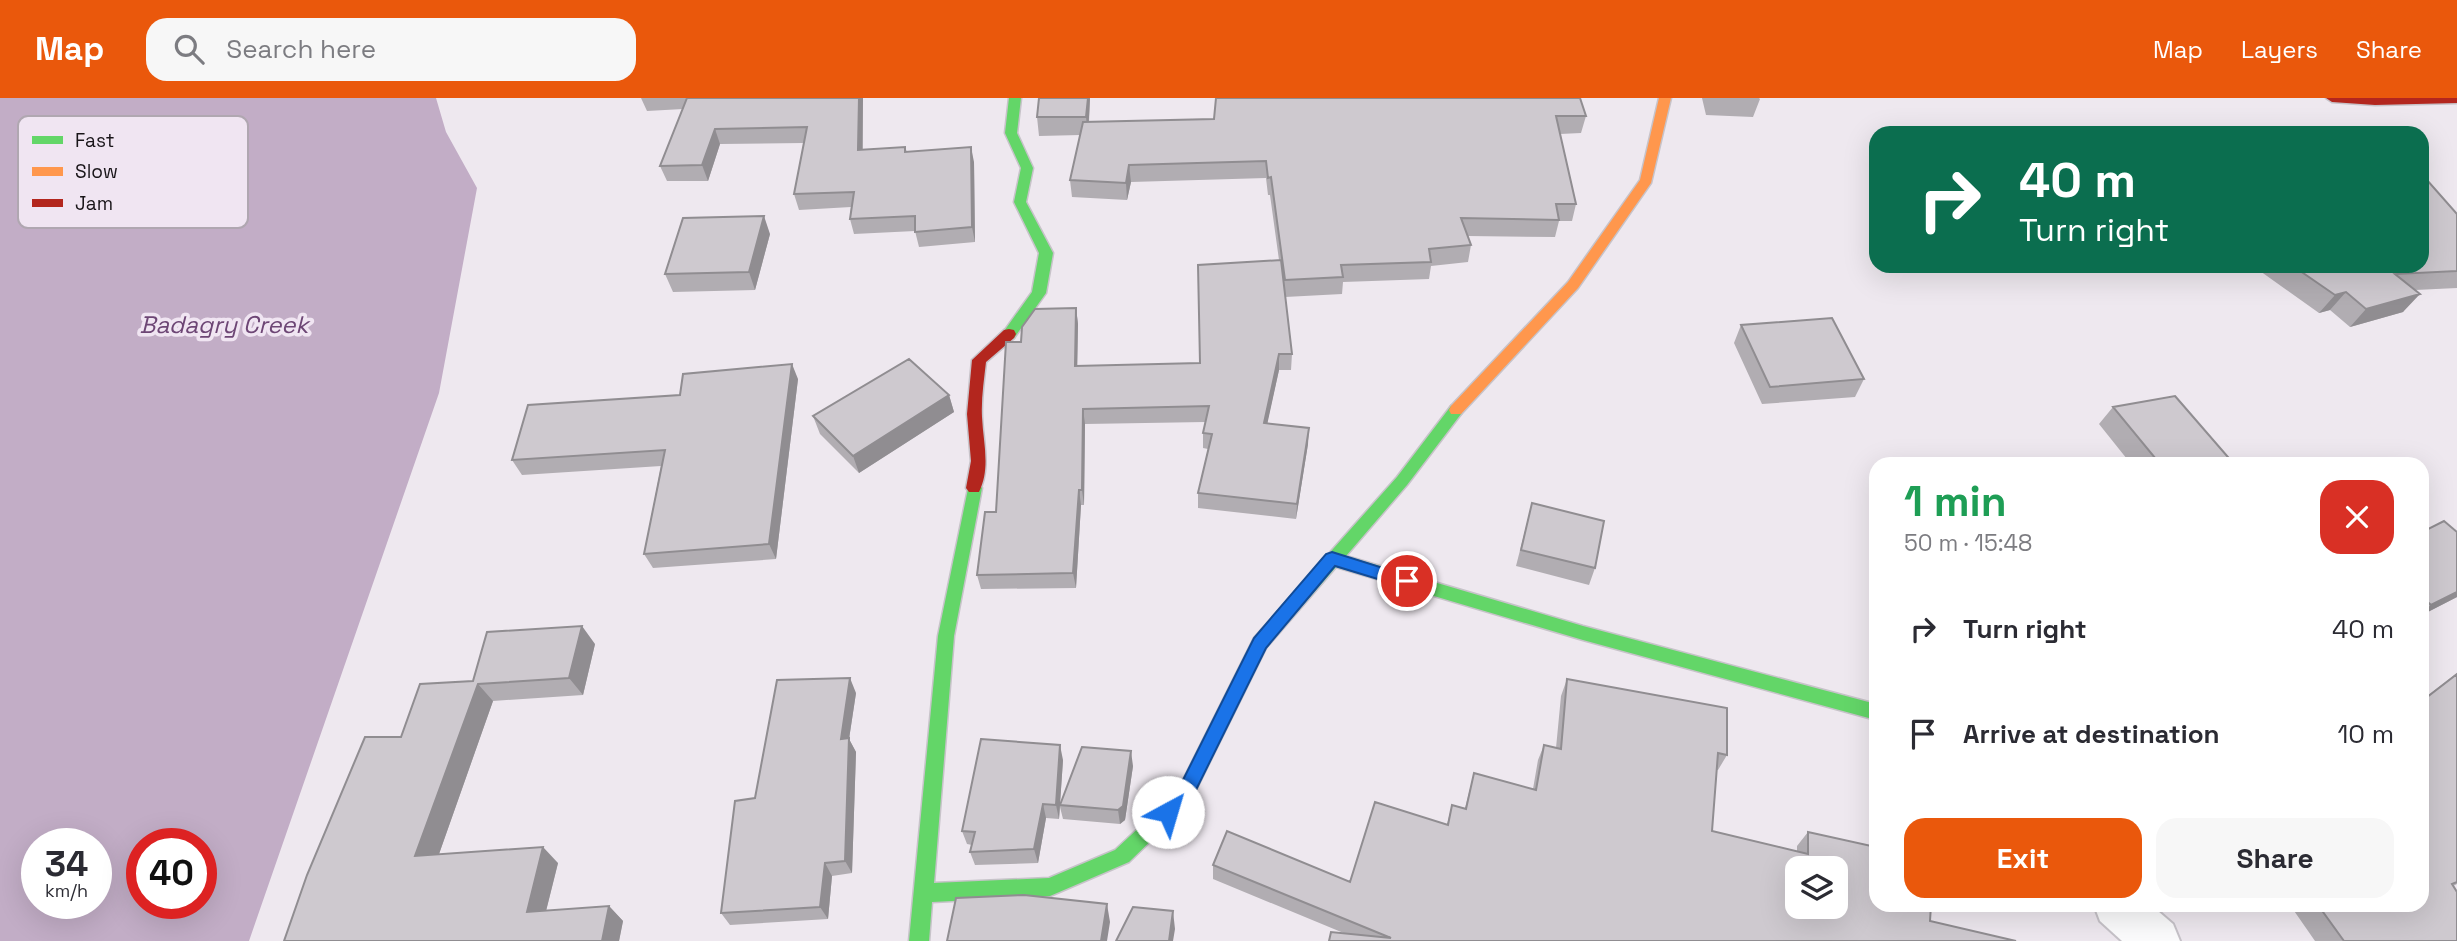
<!DOCTYPE html>
<meta charset="utf-8">
<style>
body{margin:0;font-family:"Space Grotesk",sans-serif;background:#f7f7f7;color:#2b2b33;height:100vh;display:flex;flex-direction:column;font-size:26px;white-space:nowrap}
*{box-sizing:border-box;margin:0}
p{font-size:23px;color:#7c7c81}
.icon{flex:none;width:38px;height:38px;fill:none;stroke:currentColor;stroke-width:2;stroke-linecap:round;stroke-linejoin:round}
.map{position:relative;flex:1;overflow:hidden}
.side{position:absolute;left:1869px;top:359px;width:560px;height:455px;display:flex;flex-direction:column;background:#fff;border-radius:21px;box-shadow:0 7px 28px #0002}
.side>*{flex:none}
.guide{position:absolute;left:1869px;top:28px;width:560px;height:147px;border-radius:21px;box-shadow:0 7px 28px #0002;background:#0b6e4f;color:#fff;overflow:hidden}
.fabs{position:absolute;left:1785px;top:758px;display:grid;gap:14px}
.fabs a{display:grid;place-items:center;width:63px;height:63px;border-radius:14px;background:#fff;box-shadow:0 7px 28px #0002;font-size:35px}
.speed{position:absolute;left:21px;top:730px;display:flex;gap:14px;font-size:35px;font-weight:700;text-align:center}
.speed>*{display:grid;place-content:center;width:91px;height:91px;border-radius:50%;background:#fff;box-shadow:0 7px 28px #0002;line-height:1}
.speed small{font-size:18px;font-weight:400}
.speed .limit{border:10px solid #d22;background:#fff;color:#111}
.pin{position:absolute;display:grid;place-items:center;width:60px;height:60px;color:#fff;margin:-30px;border:4px solid #fff;border-radius:50%;box-shadow:0 2px 7px #0007}
.me{position:absolute;width:77px;margin:-38px;rotate:39deg;stroke-linejoin:round;filter:drop-shadow(0 0 5px #0008)}
.turn{display:flex;align-items:center;gap:24px;height:147px;padding:0 35px;font-size:32px}
.turn .icon{width:91px;height:91px;stroke-width:2.5}
.turn b{display:block;font-size:49px;line-height:60px}
.round{display:grid;place-items:center;flex:none;width:74px;height:74px;border-radius:21px;background:#f7f7f7}
.overview{display:flex;align-items:center;justify-content:space-between;height:119px;padding:0 35px}
h1{font-size:42px;font-weight:700;line-height:52px;color:#1e9e55}
.action{display:flex;gap:14px;margin-top:auto;padding:14px 35px}
.action a{flex:1;height:80px;border-radius:21px;background:#ea580c;color:#fff;font-size:28px;font-weight:700;line-height:80px;text-align:center}
.action a+a{background:#f7f7f7;color:#2b2b33}
ul{padding:0;list-style:none}
li{display:flex;align-items:center;gap:21px;height:105px;padding:0 35px}
li div{flex:1}
li b{display:block;font-size:26px}
li em{font-style:normal}
header{display:flex;align-items:center;gap:42px;box-sizing:border-box;height:98px;padding:0 35px;background:#ea580c;color:#fff}
header strong{font-size:33px}
nav{display:flex;gap:38px;margin-inline-start:auto;font-size:24px}
.search{width:490px;height:63px;background:#f7f7f7;display:flex;align-items:center;gap:18px;box-sizing:border-box;padding:0 24px;border-radius:21px;color:#7c7c81;font-size:26px}
.map>svg:first-child{display:block}
.water{fill:#c2adc6;fill-rule:evenodd}
.lines{fill:none;stroke-linecap:round;stroke-linejoin:round}
.street-casing{stroke:#c7c3c9;stroke-width:4}
.fast-casing{stroke:#c7c3c9;stroke-width:3}
.slow-casing{stroke:#c7c3c9;stroke-width:3}
.jam-casing{stroke:#c7c3c9;stroke-width:3}
.street{fill:#fcfcfd;fill-rule:evenodd}
.fast{fill:#63d668;fill-rule:evenodd}
.slow{fill:#ff974d;fill-rule:evenodd}
.jam{fill:#b3261e;fill-rule:evenodd}
.wall{fill:#b1adb2}
.shaded-wall{fill:#908d91}
.building{fill:#cec9cf;stroke:#908d91;stroke-width:2;fill-rule:evenodd}
.route{fill:#1a73e8;stroke:#114b97;stroke-width:2}
.labels{text-anchor:middle;dominant-baseline:central;stroke-width:7;stroke-linejoin:round;paint-order:stroke}
.water-label{font-size:24px;font-style:italic;fill:#6d4675;stroke:#f0e5f2}
.key{fill:#f0e5f2;stroke:#b0a7b1;stroke-width:2}
.key-label{font-size:19px;fill:#191519}
</style>
<header>
<strong>Map</strong>
<div class="search"><svg class="icon" aria-label="search" viewBox="0 0 24 24"><circle cx="10" cy="10" r="6"/><path d="M15 15l6 6"/></svg>Search here</div>
<nav><a>Map</a><a>Layers</a><a>Share</a></nav>
</header>
<div class="map">
<svg width="2457" height="843" viewBox="0 0 2457 843">
<rect width="100%" height="100%" fill="#eee8ef"/>
<!-- water -->
<path class="water" d="M0 0H436L446 34 477 90 439 295 249 843H0ZM37 746H96V805H37ZM142 746H201V805H142Z"/>
<g class="lines">
<!-- street casing -->
<g class="street-casing">
<path id="street" d="M2094 807H2151L2173 826 2180 843H2122L2100 823Z"/>
</g>
<!-- fast casing -->
<g class="fast-casing">
<path id="fast" d="M1009 0H1021L1017 35 1033 70 1026 104 1053 155 1046 195 1014 240 1009 241 1002 236 1032 194 1039 155 1014 104 1021 70 1005 35Z
M1456 306 1461 308 1463 312 1461 316 1407 387 1346 458 1583 528 1876 606V622L1583 542 1336 469 1266 550 1189 706 1129 764 1050 798 932 804 929 843H909L938 538 969 386H979L982 390 954 538 934 785 1049 780 1115 752 1177 694 1254 540 1397 379 1451 308Z"/>
</g>
<!-- slow casing -->
<g class="slow-casing">
<path id="slow" d="M1659 0H1671L1651 85 1578 190 1461 316H1451L1449 312 1451 308 1568 184 1640 82Z"/>
</g>
<!-- jam casing -->
<g class="jam-casing">
<path id="jam" d="M2326 0H2457V5L2375 7 2332 4Z
M1009 231 1014 232 1016 236 1014 240 986 264C984 282 981 301 982 319 983 344 991 370 979 394H969L966 390 971 363 967 316 972 262 1004 232Z"/>
</g>
<!-- street -->
<use href="#street" class="street"/>
<!-- fast -->
<use href="#fast" class="fast"/>
<!-- slow -->
<use href="#slow" class="slow"/>
<!-- jam -->
<use href="#jam" class="jam"/>
</g>
<!-- wall -->
<path class="wall" d="M641 0H863V52L905 49 907 54 974 64 975 144 919 149 915 133 854 136 850 121 851 109 799 112 794 96 804 45 720 46 708 83H667L660 68 683 11 647 13Z
M1090 0 1089 24 1586 18 1581 35 1560 36 1576 106 1572 123H1559L1555 139 1468 138 1471 147 1468 164 1431 168 1429 181 1343 184 1342 196 1285 199 1292 256 1291 272H1279L1267 325 1308 346 1296 421 1198 410V395L1208 351 1203 350V335L1205 324 1085 326 1084 407H1081L1076 490 981 491 977 477 996 414 1021 244 1076 210 1078 226 1077 268 1200 265 1279 162 1270 97H1268L1266 80 1131 84 1127 102 1072 99 1070 82 1080 37 1039 38 1037 19Z
M1702 0H1759L1760 1 1753 19 1706 17Z
M2457 116V190L2415 192 2403 214 2350 229 2330 212 2319 215 2253 168H2422Z
M770 136 755 192 673 194 665 176Z
M1741 227 1864 281 1855 299 1762 306 1734 245Z
M798 281 776 461 653 470 644 456 661 368 522 377 512 362 680 297Z
M949 297 954 314 859 375 820 336 813 318Z
M2113 309 2234 366H2131L2099 326Z
M1532 405 1595 470 1589 487 1516 468Z
M2422 434H2457V499L2422 517Z
M595 546 583 597 493 603 439 756 558 765 546 813 609 808 623 823 619 843H284L401 639 473 583Z
M2457 575V786L2453 788 2457 843H2315L2290 807H2422V602Z
M1567 581 1727 657 1718 672H1717L1712 733 1797 753V748L1808 734 1931 807 1329 843 1346 836 1213 781V767L1350 784 1447 726 1452 707 1465 710 1474 675 1533 691 1538 662 1544 647 1556 650 1561 598Z
M856 595 849 641 856 654 852 775 832 778 828 821 730 827 721 815 755 700Z
M1063 662 1060 705 1133 668 1125 722 1120 726 1063 721 1060 709 1059 721 1046 720 1038 765 975 767 970 754 972 747 967 746 962 733Z"/>
<!-- shaded-wall -->
<path class="shaded-wall" d="M859 0H863L862 67 858 52Z
M1088 0H1090L1088 37 1086 19Z
M715 31 720 46 708 83 702 67Z
M971 49 974 64 975 144 972 129Z
M1129 67 1131 84 1127 102 1126 85Z
M764 118 770 136 755 192 749 174Z
M2346 194 2330 212 2319 215 2335 197Z
M2420 196 2403 214 2350 229 2366 211Z
M1076 210 1078 226 1077 283 1075 268Z
M1279 256V272L1264 341V325Z
M792 266 798 281 776 461 769 446Z
M949 297 954 314 859 375 853 358Z
M1083 311 1085 326 1084 407 1082 392Z
M1309 330 1308 346 1296 421 1297 406Z
M1079 392 1081 407 1076 490 1073 475Z
M2457 494V499L2422 517V514L2431 507Z
M582 528 595 546 583 597 569 580Z
M850 580 856 595 849 641 856 654 852 775 845 763 841 641Z
M478 586 493 603 433 773 415 758Z
M1060 647 1063 662 1059 721 1056 707Z
M1131 653 1133 668 1125 722 1120 726 1118 712Z
M1043 706 1046 720 1038 765 1034 751Z
M543 749 558 765 542 829 527 814Z
M825 765 832 778 828 821 820 809Z
M1107 806 1110 824 1107 843H1101Z
M609 808 623 823 619 843H602Z
M1173 813 1175 831 1173 843H1169Z"/>
<!-- building -->
<path class="building" d="M687 0H859L858 52 905 49V54L971 49 972 129 915 134V118L850 121 854 94 794 96 807 29 715 31 702 67 660 68Z
M1039 0H1088L1086 19H1037Z
M1216 0H1580L1586 18H1556L1576 106H1556L1559 122 1461 120 1471 147 1429 151 1431 164 1341 167 1343 179 1285 182 1271 79 1268 80 1266 63 1129 67 1126 85 1070 82 1083 24 1214 21Z
M2422 82H2427L2457 116V173L2395 176 2420 196 2366 211 2346 194 2335 197 2293 168H2422Z
M764 118 749 174 665 176 683 120Z
M1281 162 1292 256H1279L1264 325 1309 330 1297 406 1198 395 1212 336 1203 335 1209 308 1083 311 1082 392H1079L1073 475 977 477 985 414H996L1006 244H1021L1022 229 1035 211 1076 210 1075 268 1200 265 1198 167Z
M1832 220 1864 281 1770 289 1741 227Z
M909 261 949 297 853 358 813 318Z
M792 266 769 446 644 456 665 352 512 362 528 307 680 297 683 276Z
M2175 298 2234 366H2160L2113 309Z
M1532 405 1604 423 1595 470 1521 452Z
M2444 423 2457 434V494L2431 507 2422 499V434Z
M582 528 569 580 478 586 415 758 543 749 527 814 609 808 602 843H284L307 777 365 639H401L420 586 473 583 487 534Z
M2457 576V784L2452 786 2457 794V843H2344L2318 807H2422V603Z
M850 580 841 641 849 640 845 763 825 765 820 809 721 815 735 703 755 700 777 582Z
M1567 581 1727 610V657L1718 655 1712 733 1808 756V734L1876 749V807H1931L1930 823 2016 843H1329L1331 834 1391 840 1213 767 1227 733 1350 784 1375 704 1448 727 1452 707 1466 711 1474 675 1536 692 1544 647 1561 651ZM1797 770H1836V808H1797Z
M981 641 1060 647 1056 707 1043 706 1034 751 970 754 975 734 962 733Z
M1082 649 1131 653 1123 708 1118 712 1060 707Z
M1024 797 1107 806 1101 843H947L956 800Z
M1133 809 1173 813 1169 843H1116Z"/>
<!-- route -->
<path class="route" d="M1332 454 1412 479 1415 483 1412 488 1407 490 1335 468 1266 550 1189 706 1168 723 1161 720 1158 714 1177 694 1254 540 1326 456Z"/>
<g class="labels">
<!-- water labels -->
<g class="water-label">
<text x="224" y="226">Badagry Creek</text>
</g>
</g>
<!-- legend -->
<rect x="18" y="18" width="230" height="112" rx="10" class="key"/>
<rect x="32" y="38" width="31" height="8" fill="#63d668"/>
<rect x="32" y="69" width="31" height="9" fill="#ff974d"/>
<rect x="32" y="101" width="31" height="8" fill="#b3261e"/>
<g class="key-label">
<text x="75" y="49">Fast</text>
<text x="75" y="80">Slow</text>
<text x="75" y="112">Jam</text>
</g>
</svg>
<div class="fabs">
<a><svg class="icon" aria-label="layers" viewBox="0 0 24 24"><path d="M12 4l9 5-9 5-9-5zM3 14l9 5 9-5"/></svg></a>
</div>
<div class="speed"><div>34<small>km/h</small></div><div class="limit">40</div></div>
<div class="pin" style="left:1407px;top:483px;background:#d93025"><svg class="icon" aria-label="arrive" viewBox="0 0 24 24"><path d="M6 21V4h12l-3 4 3 4H6"/></svg></div>
<svg class="me" style="left:1168px;top:714px" viewBox="-20 -20 40 40"><circle r="19" fill="#fff"/><path d="M0-13L10 11 0 6-10 11z" fill="#1a73e8"/></svg>
<div class="guide">
<div class="turn"><svg class="icon" aria-label="right" viewBox="0 0 24 24"><path d="M7 20v-9h11M14 6l5 5-5 5"/></svg><div><b>40 m</b>Turn right</div></div>
</div>
<section class="side">
<div class="overview"><div><h1>1 min</h1><p>50 m · 15:48</p></div><a class="round" style="background:#d93025;color:#fff"><svg class="icon" aria-label="close" viewBox="0 0 24 24"><path d="M6 6l12 12M18 6L6 18"/></svg></a></div>
<ul>
<li><svg class="icon" aria-label="right" viewBox="0 0 24 24"><path d="M7 20v-9h11M14 6l5 5-5 5"/></svg><div><b>Turn right</b></div><em>40 m</em></li>
<li><svg class="icon" aria-label="arrive" viewBox="0 0 24 24"><path d="M6 21V4h12l-3 4 3 4H6"/></svg><div><b>Arrive at destination</b></div><em>10 m</em></li>
</ul>
<div class="action"><a>Exit</a><a>Share</a></div>
</section>
</div>
